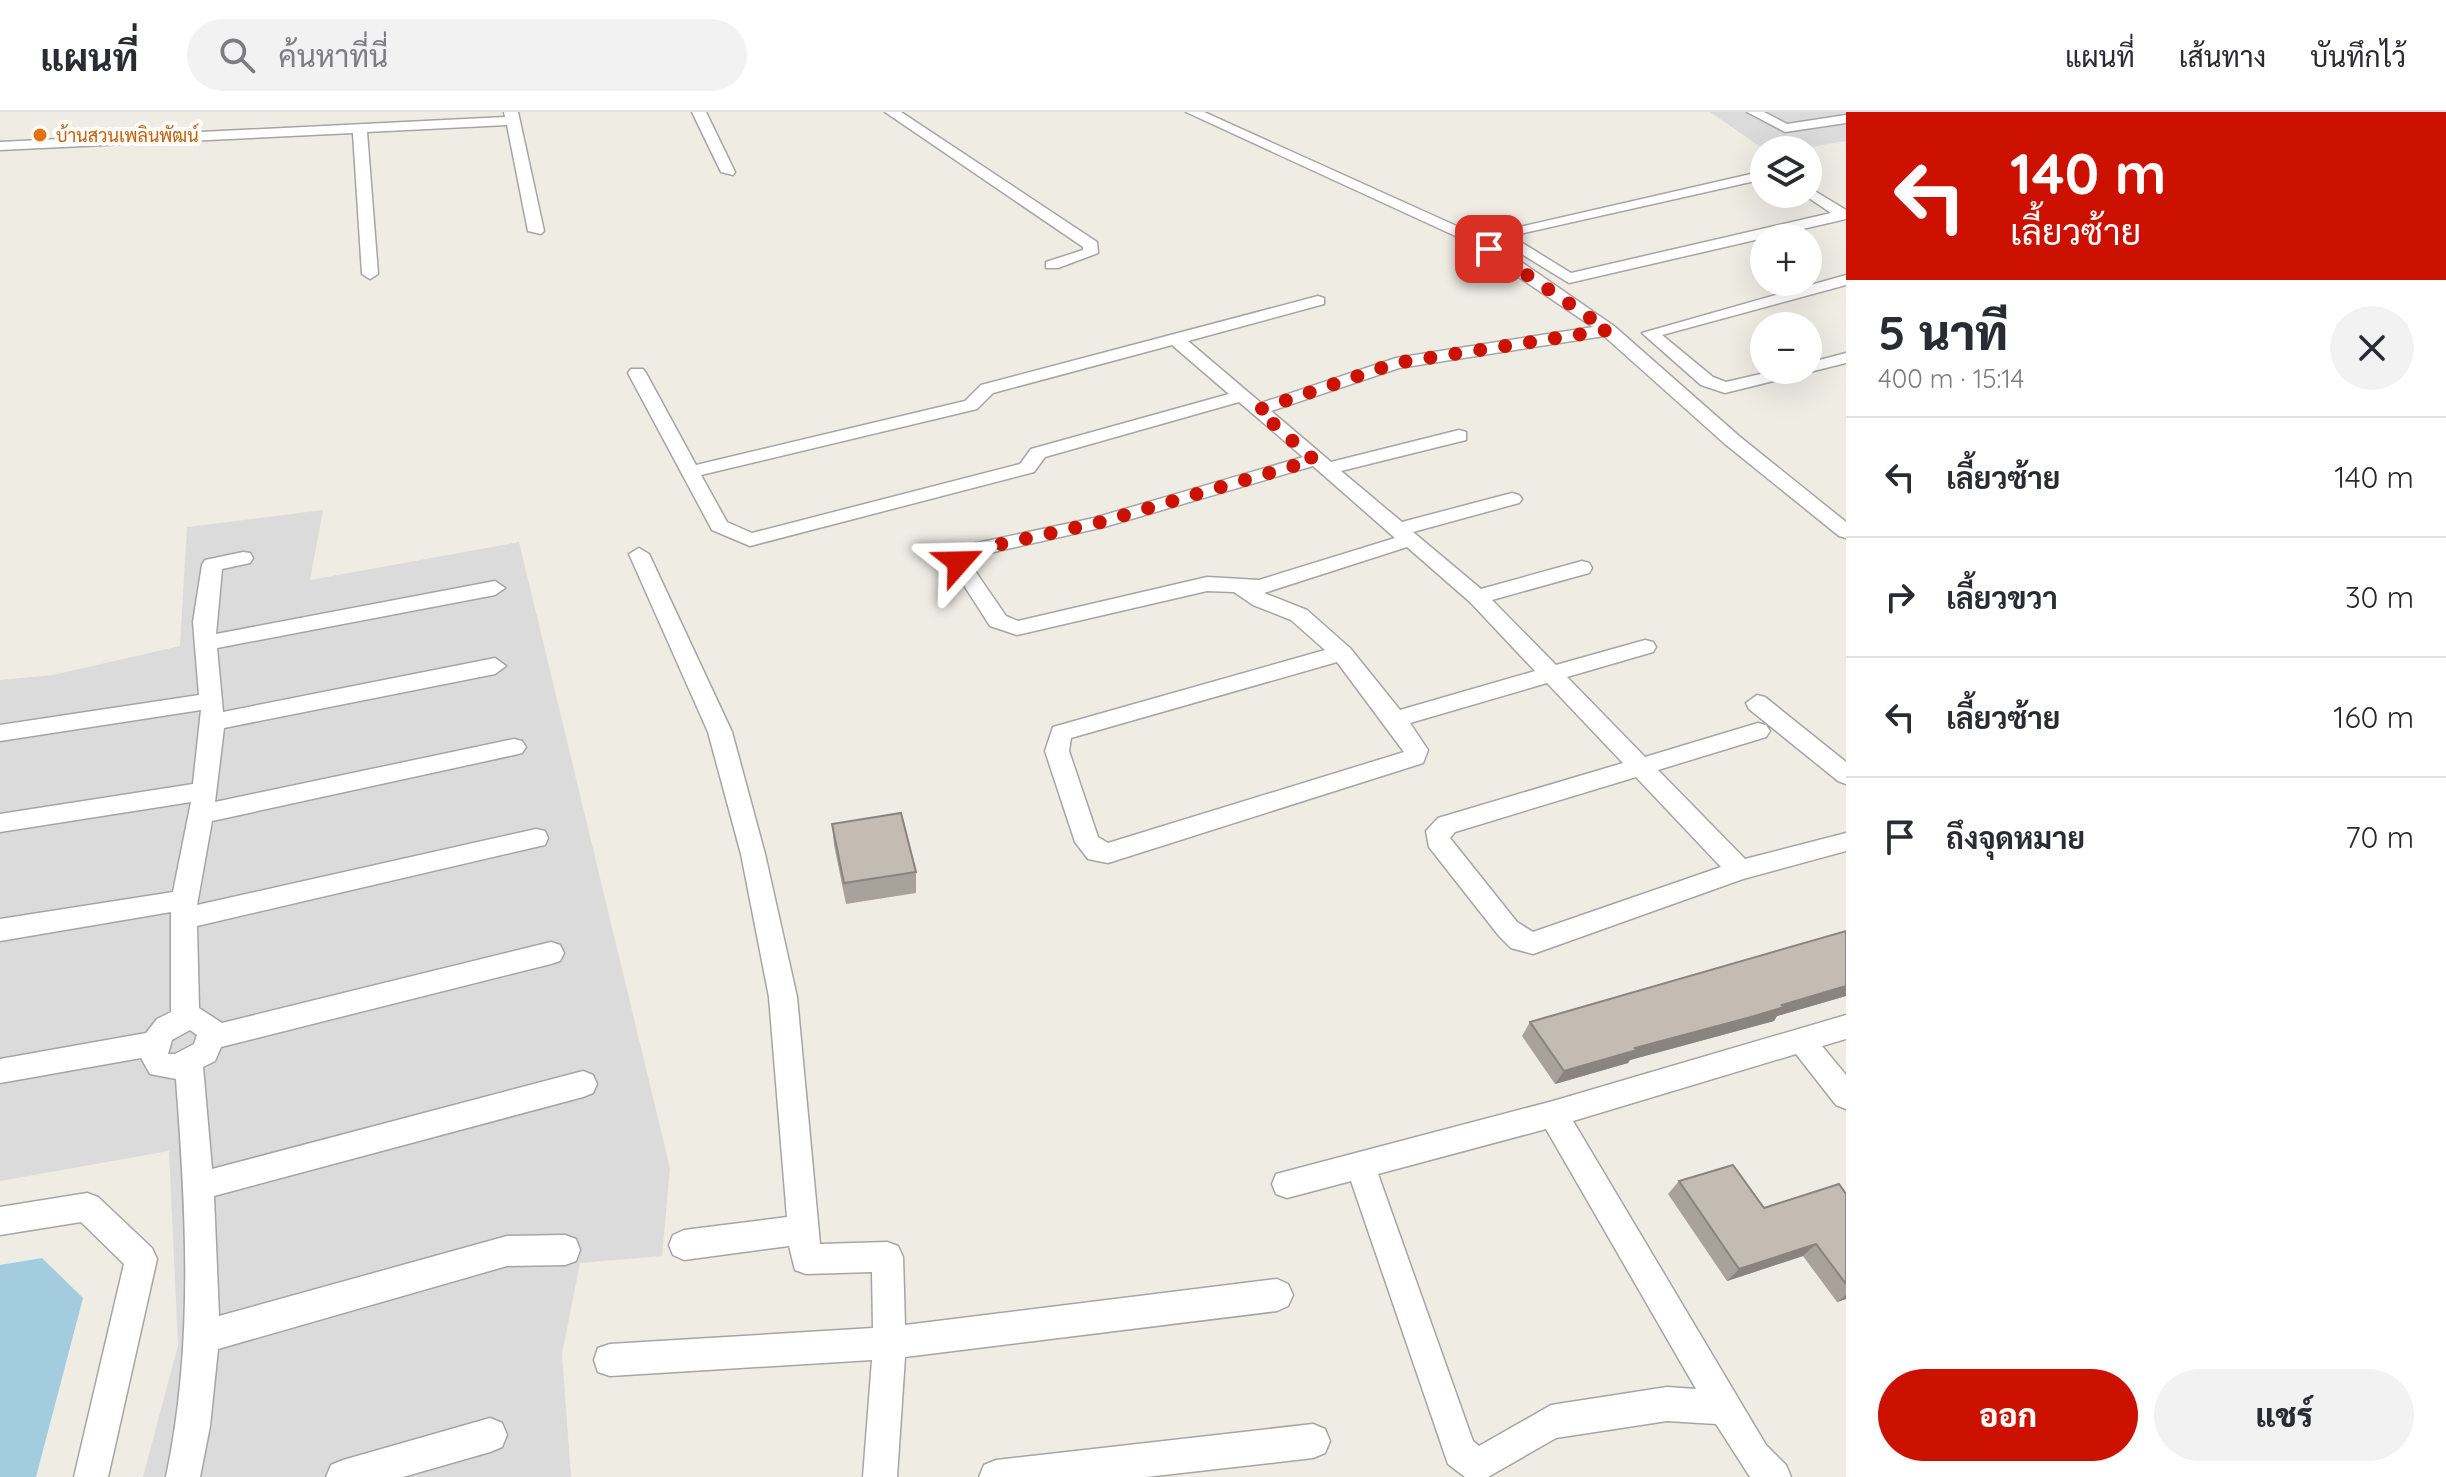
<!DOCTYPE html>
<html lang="th">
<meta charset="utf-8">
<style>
body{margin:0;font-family:Quicksand,Sarabun,sans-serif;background:#f2f2f3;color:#2b2b33;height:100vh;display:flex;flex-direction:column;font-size:30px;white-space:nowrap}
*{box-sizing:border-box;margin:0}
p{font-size:26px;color:#7c7c81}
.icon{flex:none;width:44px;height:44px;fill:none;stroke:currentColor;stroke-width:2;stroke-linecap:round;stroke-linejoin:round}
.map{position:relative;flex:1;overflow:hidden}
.details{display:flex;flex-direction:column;background:#fff;width:600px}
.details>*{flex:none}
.hud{background:#c10;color:#fff;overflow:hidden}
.buttons{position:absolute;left:1750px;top:24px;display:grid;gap:16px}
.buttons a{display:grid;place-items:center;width:72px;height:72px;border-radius:50%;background:#fff;box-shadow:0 8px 32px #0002;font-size:40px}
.pin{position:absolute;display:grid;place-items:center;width:68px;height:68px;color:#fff;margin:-34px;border-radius:16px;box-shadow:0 4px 12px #0006}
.me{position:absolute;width:88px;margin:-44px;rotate:65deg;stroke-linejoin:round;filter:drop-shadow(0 0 6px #0008)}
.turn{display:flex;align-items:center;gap:28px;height:168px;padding:0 32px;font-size:36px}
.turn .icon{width:104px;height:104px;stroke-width:2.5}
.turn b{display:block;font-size:56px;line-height:68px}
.round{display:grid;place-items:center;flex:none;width:84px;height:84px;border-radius:42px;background:#f2f2f3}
.head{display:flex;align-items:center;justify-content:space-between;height:136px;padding:0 32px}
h1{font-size:48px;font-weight:800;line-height:60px}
.primary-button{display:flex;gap:16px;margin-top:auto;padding:16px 32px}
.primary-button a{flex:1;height:92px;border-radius:48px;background:#c10;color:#fff;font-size:32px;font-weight:800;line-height:92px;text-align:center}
.primary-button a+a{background:#f2f2f3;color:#2b2b33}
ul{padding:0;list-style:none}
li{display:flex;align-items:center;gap:24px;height:120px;padding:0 32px;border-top:2px solid #e1e1e2}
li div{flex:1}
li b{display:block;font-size:30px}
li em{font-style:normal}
header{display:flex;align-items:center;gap:48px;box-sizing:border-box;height:112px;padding:0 40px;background:#fff;border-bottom:2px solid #e1e1e2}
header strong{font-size:38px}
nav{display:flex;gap:44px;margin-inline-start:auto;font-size:28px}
.search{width:560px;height:72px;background:#f2f2f3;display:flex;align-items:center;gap:20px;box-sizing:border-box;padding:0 28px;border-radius:44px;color:#7c7c81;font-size:30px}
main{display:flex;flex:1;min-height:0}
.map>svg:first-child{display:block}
.residential{fill:#dcdbdb}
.water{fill:#a3ccde}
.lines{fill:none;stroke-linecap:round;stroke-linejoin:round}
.street-casing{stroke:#a5a5a5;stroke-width:3}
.street{fill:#fff;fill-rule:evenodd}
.wall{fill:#a9a29a}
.shaded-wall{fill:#89847d}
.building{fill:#c4bcb3;stroke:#89847d;stroke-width:2}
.route{stroke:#c10;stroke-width:14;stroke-dasharray:0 25.2}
.food-dot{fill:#e8710a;stroke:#fff;stroke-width:3}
.labels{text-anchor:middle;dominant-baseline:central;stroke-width:8;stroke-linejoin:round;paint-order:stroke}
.far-food-label{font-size:18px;fill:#c56008;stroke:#fff;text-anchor:start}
</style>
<header>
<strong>แผนที่</strong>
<div class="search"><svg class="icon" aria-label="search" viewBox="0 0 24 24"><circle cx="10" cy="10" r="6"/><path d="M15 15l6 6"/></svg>ค้นหาที่นี่</div>
<nav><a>แผนที่</a><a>เส้นทาง</a><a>บันทึกไว้</a></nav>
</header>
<main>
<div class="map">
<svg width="1846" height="1365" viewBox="0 0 1846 1365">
<rect width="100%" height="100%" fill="#efece4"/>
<!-- residential -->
<path class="residential" d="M1710 0H1846V29L1792 38H1765Z
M323 398 310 468 519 430 670 1056 662 1144 580 1151 562 1242 571 1365H143L178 1233 169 1039 0 1069V568L53 563 180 534 187 415Z"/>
<!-- water -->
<path class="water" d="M42 1146 83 1186 36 1365H0V1153Z"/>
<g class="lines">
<!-- street casing -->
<g class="street-casing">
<path id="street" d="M504 0H518L544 119 541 122 528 119 507 13 367 20 378 162 370 167 362 162 353 21 0 38V30L505 5Z
M692 0H706L735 60 733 63 721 60Z
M885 0H901L1097 130 1098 141 1058 156H1046V150L1083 138V135Z
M1186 0H1204L1472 121 1517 147 1614 214 1739 324 1846 410V426L1839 424 1725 332 1604 224 1399 256 1271 299 1331 350 1459 318 1466 320V328L1341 359 1402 410 1512 381 1519 383 1522 387 1519 391 1413 420 1481 477 1582 449 1589 451 1592 456 1589 461 1492 488 1556 553 1645 528 1653 530 1656 535 1653 540 1567 565 1645 645 1758 611 1766 613 1770 619 1766 625 1658 658 1745 747 1846 721V739L1743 767 1533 842 1511 836 1499 824 1429 735 1426 719 1438 706 1623 651 1547 571 1410 611 1428 638 1423 651 1108 751 1088 747 1075 730 1045 639 1053 615 1325 538 1291 508 1253 493 1234 480 1207 479 1017 523 990 514 949 450V444L958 435 1094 406 1303 345 1239 290 1045 345 1034 360 750 434 712 418 628 261 631 257H643L646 261 696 353 965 289 981 273 1318 184 1324 186V192L1188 229 1261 291 1396 246 1593 215 1462 127ZM1172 233 1229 282 1031 337 1020 352 752 421 727 410 701 363 977 297 993 281ZM1313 354 1395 426 1259 468 1207 465 1018 509 1006 504 969 450 972 445 1104 415ZM1407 435 1470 490 1535 559 1400 598 1350 536 1307 498 1264 481ZM1337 550 1404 640 1108 731 1098 725 1069 639 1071 626ZM1636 665 1721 755 1533 820 1517 810 1450 726 1455 720Z
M1747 0H1764L1787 12 1846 3V11L1785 20Z
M1764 59V67L1511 124 1571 161 1831 101 1803 82H1808V75L1846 98V107L1569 171 1489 122Z
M1846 163V173L1662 223 1713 265 1726 270 1778 258H1808V251L1846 241V251L1725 281 1701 273 1642 221Z
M639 436 649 442 732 620 765 742 797 885 820 1132 887 1130 898 1134 903 1145 905 1213 1277 1167 1288 1172 1293 1183 1288 1194 1277 1199 905 1245 897 1365H863L872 1248 610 1264 598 1260 594 1248 598 1236 610 1232 873 1216 872 1160 806 1162 795 1158 789 1134 684 1148 673 1143 669 1133 673 1123 684 1118 787 1105 769 885 741 742 708 620 629 442Z
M243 440 250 441 253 446 250 451 222 457 216 522 495 469 505 476 495 483 217 536 223 600 495 546 506 554 495 562 224 616 215 690 514 627 522 629 526 635 522 641 514 643 212 709 197 793 536 717 545 719 548 726 545 733 536 735 197 814 199 896 222 911 551 830 560 833 564 841 560 849 551 852 221 935 215 949 203 955 212 1057 583 959 593 963 597 972 593 981 583 985 214 1084 219 1204 507 1124 565 1123 576 1127 580 1138 576 1149 565 1153 507 1154 218 1237 210 1314 200 1365H166C194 1232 186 1102 176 967L150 962 141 946 0 971V947L146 921 157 907 171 900V800L0 829V807L173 780 191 690 0 720V702L193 672 201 598 0 629V613L199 583 193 510 202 453 205 448ZM190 918 197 923 194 932 175 942H168L172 928Z
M1757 583 1765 585 1846 650V672L1838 669 1749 597 1746 591Z
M1846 903V927L1822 934 1846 963V997L1836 993 1796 942 1573 1009 1766 1333 1786 1353 1791 1365H1750L1716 1312 1667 1309 1556 1326 1488 1365H1465L1448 1352 1351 1069 1287 1086 1276 1082 1272 1072 1276 1062 1553 989ZM1546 1017 1696 1277 1667 1275 1551 1293 1479 1334 1473 1329 1378 1062Z
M87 1081 98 1085 152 1136 157 1147 108 1365H74L124 1152 81 1110 0 1123V1095Z
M490 1306 502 1311 507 1323 502 1335 490 1340 403 1365H326L331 1353 343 1348Z
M1313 1312 1325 1317 1330 1329 1325 1341 1313 1346 1146 1365H979L984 1353 996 1348Z"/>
</g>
<!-- street -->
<use href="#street" class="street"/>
</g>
<!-- wall -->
<path class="wall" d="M832 712 916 760V781L846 792 834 733Z
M1846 819V884L1777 904 1774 909 1630 948 1628 951 1555 972 1522 924 1530 910Z
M1679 1069 1764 1096 1846 1082V1187L1837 1190 1803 1144 1727 1169 1668 1082Z"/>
<!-- shaded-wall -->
<path class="shaded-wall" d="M1846 874V884L1777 904 1774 909 1630 948 1628 951 1555 972 1564 959 1635 936Z
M1816 1132 1803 1144 1727 1169 1739 1157Z
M1846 1183V1187L1837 1190Z"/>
<!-- building -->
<path class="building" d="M901 701 916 760 844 771 832 712Z
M1846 819V874L1782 893 1784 895 1751 905 1635 936 1637 938 1564 959 1530 910Z
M1733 1053 1764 1096 1839 1072 1846 1082V1172L1816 1132 1739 1157 1679 1069Z"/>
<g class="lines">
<!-- route -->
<path class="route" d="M959 450V444L965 440 1097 411 1314 348 1258 298 1396 251 1608 218 1489 137"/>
</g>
<!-- markers -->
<circle class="food-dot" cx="40" cy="23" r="8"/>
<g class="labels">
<!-- far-food labels -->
<g class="far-food-label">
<text x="56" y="23">บ้านสวนเพลินพัฒน์</text>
</g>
</g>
</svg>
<div class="buttons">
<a><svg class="icon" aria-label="layers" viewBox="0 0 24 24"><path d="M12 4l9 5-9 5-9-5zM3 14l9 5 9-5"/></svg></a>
<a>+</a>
<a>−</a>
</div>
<div class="pin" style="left:1489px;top:137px;background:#d93025"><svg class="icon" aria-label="arrive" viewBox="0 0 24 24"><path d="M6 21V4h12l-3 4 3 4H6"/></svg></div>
<svg class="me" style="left:959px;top:450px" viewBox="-20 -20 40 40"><path d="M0-17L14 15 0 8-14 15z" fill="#c10" stroke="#fff" stroke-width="4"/></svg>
</div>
<section class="details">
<div class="hud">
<div class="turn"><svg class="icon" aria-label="left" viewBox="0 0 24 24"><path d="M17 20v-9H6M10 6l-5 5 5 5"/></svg><div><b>140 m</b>เลี้ยวซ้าย</div></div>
</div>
<div class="head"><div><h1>5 นาที</h1><p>400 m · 15:14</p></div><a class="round"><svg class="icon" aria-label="close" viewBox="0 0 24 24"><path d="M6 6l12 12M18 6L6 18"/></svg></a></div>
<ul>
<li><svg class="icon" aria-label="left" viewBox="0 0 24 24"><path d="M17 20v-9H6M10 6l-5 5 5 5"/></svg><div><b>เลี้ยวซ้าย</b></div><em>140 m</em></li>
<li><svg class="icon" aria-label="right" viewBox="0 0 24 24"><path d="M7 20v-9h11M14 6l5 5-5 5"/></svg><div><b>เลี้ยวขวา</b></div><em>30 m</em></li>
<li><svg class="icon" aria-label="left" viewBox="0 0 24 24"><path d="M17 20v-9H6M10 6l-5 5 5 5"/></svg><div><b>เลี้ยวซ้าย</b></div><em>160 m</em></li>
<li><svg class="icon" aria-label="arrive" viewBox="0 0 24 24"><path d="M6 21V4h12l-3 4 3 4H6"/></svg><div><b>ถึงจุดหมาย</b></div><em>70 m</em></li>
</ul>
<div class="primary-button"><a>ออก</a><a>แชร์</a></div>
</section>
</main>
